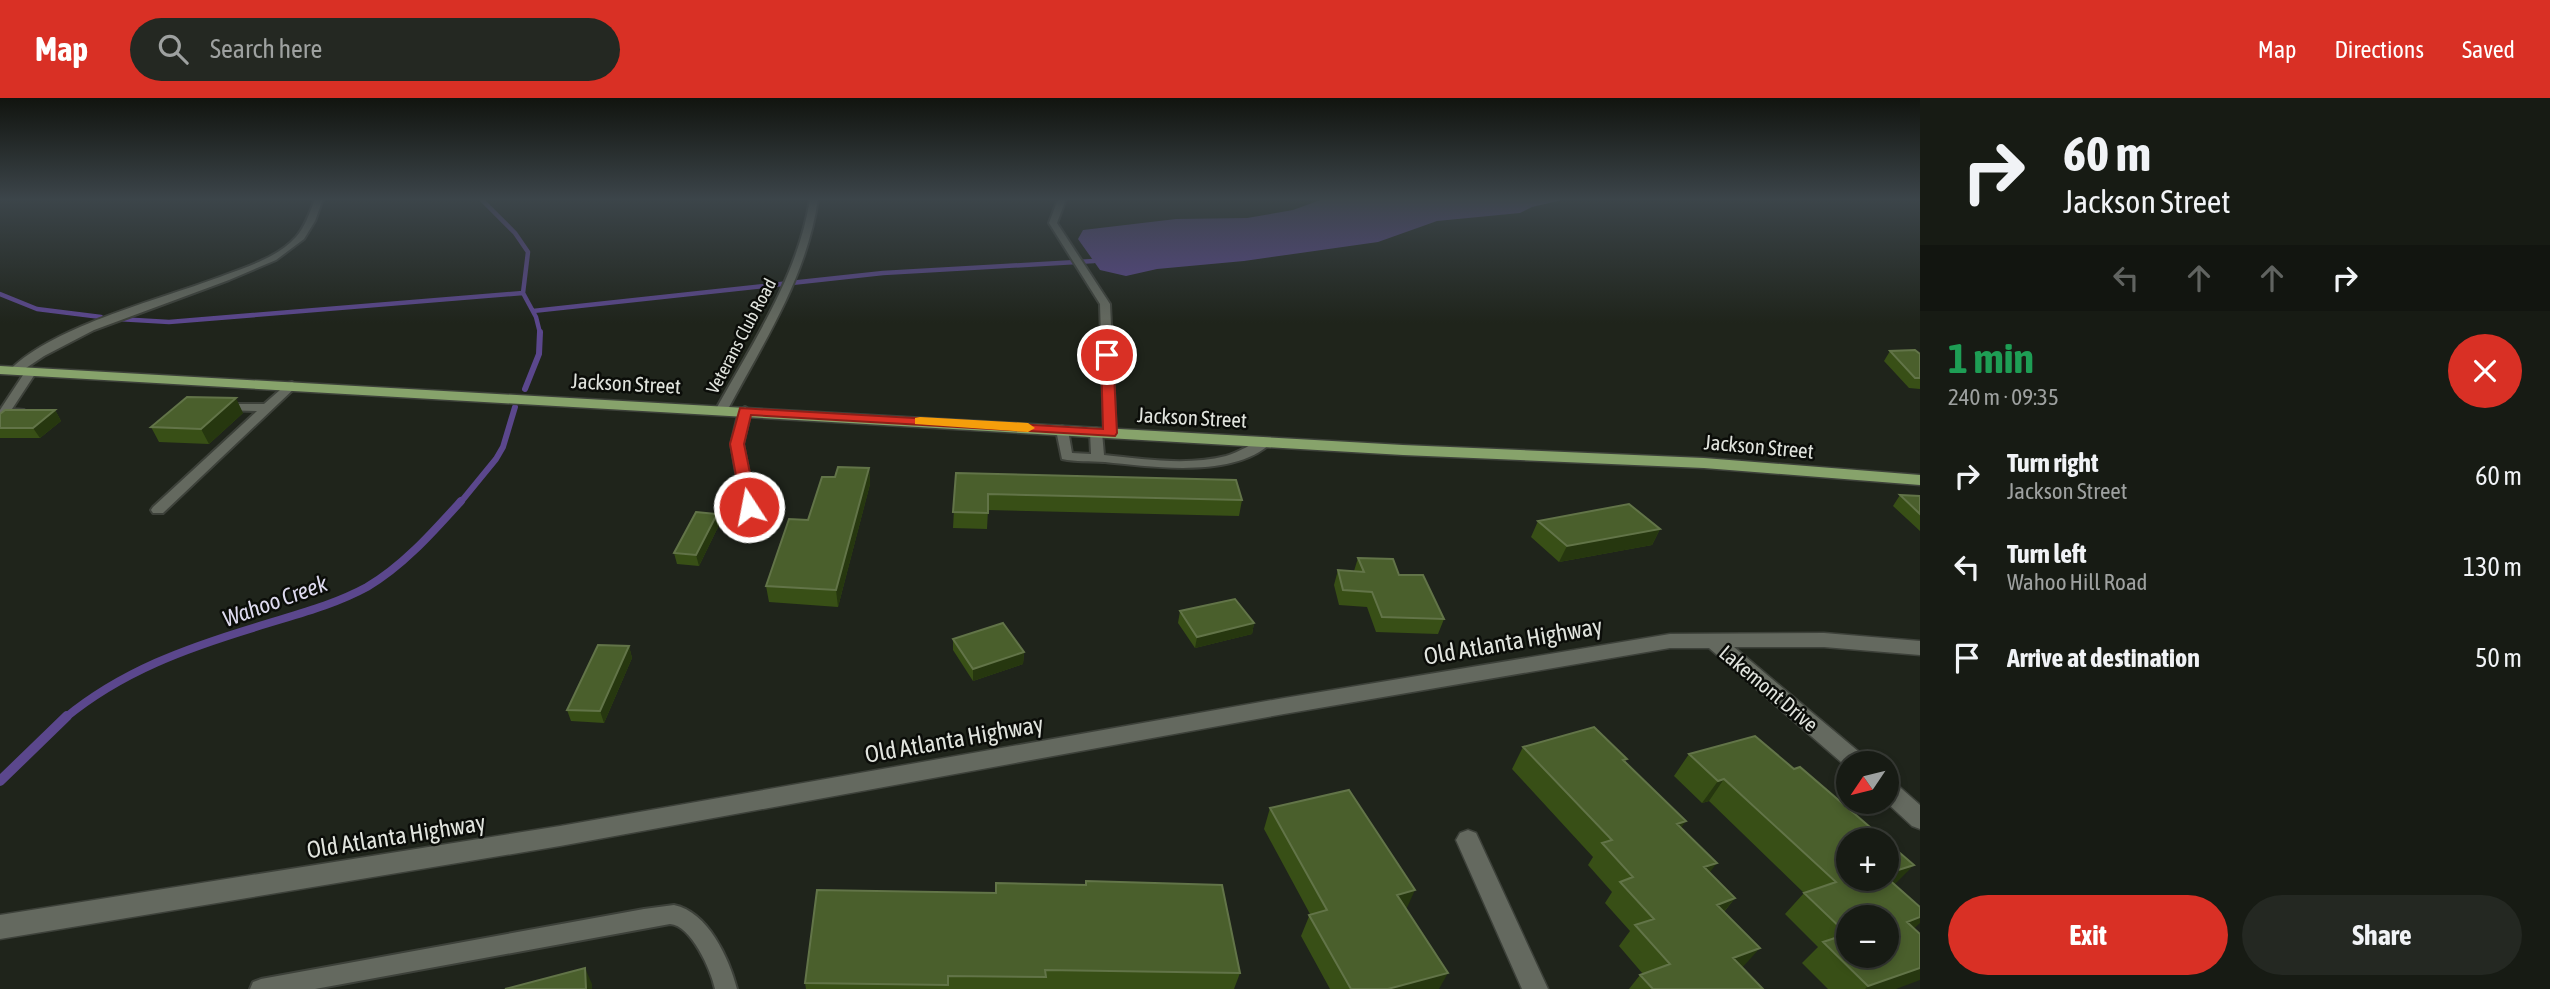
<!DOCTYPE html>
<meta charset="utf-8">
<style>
body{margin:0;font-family:"Asap Condensed",sans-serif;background:#242822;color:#f1f3f6;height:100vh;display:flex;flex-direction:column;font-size:26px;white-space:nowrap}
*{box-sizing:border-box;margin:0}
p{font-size:23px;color:#9ea1a0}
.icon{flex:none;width:38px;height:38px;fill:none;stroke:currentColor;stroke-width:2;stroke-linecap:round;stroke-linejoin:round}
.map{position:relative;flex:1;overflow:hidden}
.drawer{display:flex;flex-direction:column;background:#171b14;width:630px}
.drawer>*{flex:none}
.guide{background:#171b14;color:#f1f3f6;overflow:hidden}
.needle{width:46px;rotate:235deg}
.controls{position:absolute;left:1836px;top:653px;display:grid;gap:14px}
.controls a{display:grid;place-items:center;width:63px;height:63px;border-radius:50%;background:#171b14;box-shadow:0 4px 10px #0003,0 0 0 2px #363934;font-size:35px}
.pin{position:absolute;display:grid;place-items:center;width:60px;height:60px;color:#fff;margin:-30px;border:4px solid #fff;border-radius:50%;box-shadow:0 2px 7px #0007}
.me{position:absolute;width:77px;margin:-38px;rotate:349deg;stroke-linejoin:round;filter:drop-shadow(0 0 5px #0008)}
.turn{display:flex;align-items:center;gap:24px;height:147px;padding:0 28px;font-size:32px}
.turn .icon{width:91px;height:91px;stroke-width:2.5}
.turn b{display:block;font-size:49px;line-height:60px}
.lanes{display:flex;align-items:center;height:66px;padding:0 28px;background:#0003;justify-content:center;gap:35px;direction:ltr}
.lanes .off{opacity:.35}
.round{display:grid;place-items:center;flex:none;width:74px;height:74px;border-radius:37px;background:#242822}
.head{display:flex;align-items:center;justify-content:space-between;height:119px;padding:0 28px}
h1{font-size:42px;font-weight:700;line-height:52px;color:#1e9e55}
.cta{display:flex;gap:14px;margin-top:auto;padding:14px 28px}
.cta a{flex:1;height:80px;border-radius:42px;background:#d93025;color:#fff;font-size:28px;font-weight:700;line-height:80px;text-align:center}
.cta a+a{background:#242822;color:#f1f3f6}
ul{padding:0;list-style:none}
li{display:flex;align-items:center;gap:21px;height:91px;padding:0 28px}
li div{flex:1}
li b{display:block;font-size:26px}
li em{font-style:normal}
header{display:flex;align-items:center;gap:42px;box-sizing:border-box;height:98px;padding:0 35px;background:#d93025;color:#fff}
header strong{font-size:33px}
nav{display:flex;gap:38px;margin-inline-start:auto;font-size:24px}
.search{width:490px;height:63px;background:#242822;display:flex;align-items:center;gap:18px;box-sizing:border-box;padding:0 24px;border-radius:38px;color:#9ea1a0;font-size:26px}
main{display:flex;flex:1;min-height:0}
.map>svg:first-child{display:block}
.water{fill:#5b478d}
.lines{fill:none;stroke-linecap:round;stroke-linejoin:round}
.stream-far3{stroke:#5b478d;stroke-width:4.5}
.stream-far2{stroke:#5b478d;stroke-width:6}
.stream-far1{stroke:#5b478d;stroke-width:8}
.stream{stroke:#5b478d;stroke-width:10}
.lane-casing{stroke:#3d413a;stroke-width:4}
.street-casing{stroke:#3d413a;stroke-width:3}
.primary-casing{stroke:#3d413a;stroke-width:3}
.lane{fill:#64695f;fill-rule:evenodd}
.street{fill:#64695f;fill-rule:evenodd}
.primary{fill:#87a36b;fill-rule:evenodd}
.wall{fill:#384f16}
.shaded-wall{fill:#26370f}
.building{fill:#4a5f2c;stroke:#627448;stroke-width:2;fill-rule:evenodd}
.route{fill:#d93025;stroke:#8d1f18;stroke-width:2}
.slow{fill:#f59e0b}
.labels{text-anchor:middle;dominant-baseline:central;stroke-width:5;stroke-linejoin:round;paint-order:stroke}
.far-street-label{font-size:18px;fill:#e1e4de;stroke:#0b0d09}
.street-label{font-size:21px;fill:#e1e4de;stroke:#0b0d09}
.water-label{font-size:23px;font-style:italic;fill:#dedaef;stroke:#0b0d09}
.near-street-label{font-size:24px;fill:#e1e4de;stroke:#0b0d09}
</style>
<header>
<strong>Map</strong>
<div class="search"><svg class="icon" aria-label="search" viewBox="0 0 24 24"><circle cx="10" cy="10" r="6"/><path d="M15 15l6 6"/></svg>Search here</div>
<nav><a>Map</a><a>Directions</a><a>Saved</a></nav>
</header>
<main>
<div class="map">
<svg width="1920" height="891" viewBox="0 0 1920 891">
<rect width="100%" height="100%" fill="#1f241b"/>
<!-- water -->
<path class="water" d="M1323 101H1566L1532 109 1520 115 1437 123 1378 144 1244 163 1157 171 1126 178 1100 172 1078 141 1083 132 1176 121 1247 120 1293 112Z"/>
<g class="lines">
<!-- stream-far3 -->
<path class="stream-far3" d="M481 101 515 135 528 154 523 195 536 219 540 235
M0 196 37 211 101 219
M533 213 883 175 1094 163
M118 221 169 224 523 195"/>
<!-- stream-far2 -->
<path class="stream-far2" d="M525 291 539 256 540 234
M460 405 496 361 503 349 515 309"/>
<!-- stream-far1 -->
<path class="stream-far1" d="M65 620C122 573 187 550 256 529 294 517 332 508 367 489 403 468 433 434 461 403"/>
<!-- stream -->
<path class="stream" d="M0 683 67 618"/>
<!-- lane casing -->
<g class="lane-casing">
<path id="lane" d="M315 101H323L315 123 304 141 276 162 229 182 94 232 44 258 20 274H12L10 272C54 227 166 200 225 177 249 168 278 159 296 139 305 129 310 114 315 101Z
M810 101H818C807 178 764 244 728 311L722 315 718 313 716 311C753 244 798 178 810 101Z
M1058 101H1066L1057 125 1110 206 1116 335 1110 339 1104 335 1100 206 1049 125Z
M31 270 37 273 12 311 24 312 26 315 20 319 0 318V312L27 271Z
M292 284 298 287 163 415H153L151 412 153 409 257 313 220 312 216 310V306H264L288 285Z
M745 309 751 313 743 346 756 409 749 413 742 409 731 346 739 313Z
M1062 328 1068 332 1072 355 1091 356 1090 334 1096 330 1102 334 1104 357C1144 361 1186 368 1226 358 1240 354 1252 345 1266 340L1272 344C1235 381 1152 369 1105 364 1090 363 1076 364 1062 361L1056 332Z
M674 807C708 814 729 860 737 891H715C711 872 691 827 670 826L315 891H250L253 884 261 881 644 811Z"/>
</g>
<!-- street casing -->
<g class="street-casing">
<path id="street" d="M1824 535 1920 543V557L1824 549H1734L1865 659 1868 665H1848V670L1709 550H1670L1284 616 560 748 0 841V817L560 728 1284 600 1670 536Z
M1886 681 1894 684 1920 707V731L1912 728 1886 704Z
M1468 732 1476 735 1548 891H1522L1456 742 1460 735Z"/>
</g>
<!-- primary casing -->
<g class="primary-casing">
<path id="primary" d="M0 268 1403 347 1704 360 1920 377V387L1704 370 1403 357 0 276Z"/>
</g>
<!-- lane -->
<use href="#lane" class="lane"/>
<!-- street -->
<use href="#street" class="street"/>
<!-- primary -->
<use href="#primary" class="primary"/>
</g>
<!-- wall -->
<path class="wall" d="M1890 253 1920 256V291L1909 290 1884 263Z
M55 312 61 323 40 340H0V316Z
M243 315 209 346 159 344 151 329Z
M869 370 870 386 838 509 769 504 766 488 835 379Z
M956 375 1242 402 1239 418 988 412 987 431 953 430Z
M1900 397 1920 398V433L1893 408Z
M717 416 719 427 699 468 677 466 674 455Z
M1538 423 1660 431 1652 447 1559 464 1531 439Z
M1358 460 1399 477 1444 521 1438 536 1376 534 1367 509 1339 507 1334 487 1338 472 1354 473Z
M1180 513 1254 525 1252 536 1195 550 1178 525Z
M953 541 1024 554 1023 566 973 583 953 552Z
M629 548 632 560 604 625 571 623 567 612Z
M1523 649 1627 661 1625 663 1681 730 1709 775 1735 800 1724 814 1742 869 1763 891H1629L1640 877 1643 876 1619 848 1630 833 1605 805 1612 794 1588 767 1593 759 1512 671Z
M1689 656 1895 786 1914 830 1896 891H1828L1802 865 1818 849 1785 816 1804 795 1709 703 1702 705 1674 678Z
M1270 710 1406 811 1439 891H1330L1301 838 1310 816 1264 731Z
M1086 783 1240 875 1234 891H806L805 885 1085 787Z"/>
<!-- shaded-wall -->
<path class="shaded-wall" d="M236 300 243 315 209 346 201 331Z
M55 312 61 323 40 340 33 330Z
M869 370 870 386 838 509 836 492Z
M717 416 719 427 699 468 696 457Z
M1660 431 1652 447 1559 464 1567 448Z
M1254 525 1252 536 1195 550 1197 539Z
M629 548 632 560 604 625 600 613Z
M1024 554 1023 566 973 583V571Z
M1724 681 1709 703 1702 705 1718 683Z
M1686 723 1671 744 1677 726Z
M1717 765 1700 787 1704 769Z
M1914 767 1893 788 1886 780V776Z
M1415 792 1405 814 1397 797Z
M1735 800 1717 822V807Z
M1920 819V825L1906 838 1907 824Z
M1760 850 1741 871 1733 860Z
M585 870 592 886V891H586Z
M1920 870V882L1896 891H1865L1868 888Z
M1448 875 1439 891H1388Z"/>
<!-- building -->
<path class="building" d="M1915 252 1920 256V280H1915L1890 253Z
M187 299 236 300 201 331 151 329Z
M5 312H55L33 330H0V316Z
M838 369 869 370 836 492 766 488 789 421 808 422 822 379H835Z
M956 375 1236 382 1242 402 988 396V415L953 414Z
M1900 397 1920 398V416Z
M1629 406 1660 431 1567 448 1538 423Z
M696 414 717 416 696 457 674 455Z
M1358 460 1393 461 1399 477H1423L1444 521 1382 519 1372 494 1343 492 1338 472 1364 474Z
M1235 501 1254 525 1197 539 1180 513Z
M1003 525 1024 554 973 571 953 541Z
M598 547 629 548 600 613 567 612Z
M1594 629 1627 661 1623 662 1686 723 1677 726 1717 765 1704 769 1735 800 1717 807 1760 850 1733 860 1763 891H1653L1640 877 1670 866 1635 827 1654 821 1620 784 1633 779 1602 745 1612 742 1523 649Z
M1755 638 1794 671 1800 669 1885 742H1848V780H1886V779L1920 809V819L1907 824 1920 836V870L1868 888 1823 844 1847 836 1804 795 1836 784 1724 681 1718 683 1689 656ZM1848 819H1886V858H1848Z
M1349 692 1415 792 1397 797 1448 875 1388 891H1351L1309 817 1327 812 1270 710Z
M1886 743 1914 767 1886 776Z
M1086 783 1222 787 1240 875 1045 872 1046 879 948 878V887L805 885 817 792 996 795V785L1086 787Z
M585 870 586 891H505Z"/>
<!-- sky -->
<linearGradient id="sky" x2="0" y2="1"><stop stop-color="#11140f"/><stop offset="0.45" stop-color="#3c454a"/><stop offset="1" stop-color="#3c454a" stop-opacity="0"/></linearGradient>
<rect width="1920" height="225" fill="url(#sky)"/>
<!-- route -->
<path class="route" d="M1107 254 1113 257 1117 335 1115 338 751 317 744 346 757 409 749 413 742 409 730 346 740 310 1103 331 1101 257Z"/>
<!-- slow -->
<path class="slow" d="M920 319 1028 325 1035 330 1028 334 915 326V320Z"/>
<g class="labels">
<!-- far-street labels -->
<g class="far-street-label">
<text transform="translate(741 238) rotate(-62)">Veterans Club Road</text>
</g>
<!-- street labels -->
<g class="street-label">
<text transform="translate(626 285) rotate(3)">Jackson Street</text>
<text transform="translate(1192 319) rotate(3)">Jackson Street</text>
<text transform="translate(1759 348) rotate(5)">Jackson Street</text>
<text transform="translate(1769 590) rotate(40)">Lakemont Drive</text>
</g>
<!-- water labels -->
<g class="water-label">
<text transform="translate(275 503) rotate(-20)">Wahoo Creek</text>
</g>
<!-- near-street labels -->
<g class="near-street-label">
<text transform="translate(1513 543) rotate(-10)">Old Atlanta Highway</text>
<text transform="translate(954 641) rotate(-10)">Old Atlanta Highway</text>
<text transform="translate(396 738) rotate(-9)">Old Atlanta Highway</text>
</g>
</g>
</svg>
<div class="controls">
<a><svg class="needle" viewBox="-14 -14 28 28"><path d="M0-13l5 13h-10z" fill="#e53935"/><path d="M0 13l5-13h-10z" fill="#9ea1a0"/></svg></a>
<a>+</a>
<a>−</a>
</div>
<div class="pin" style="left:1107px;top:257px;background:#d93025"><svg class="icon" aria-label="arrive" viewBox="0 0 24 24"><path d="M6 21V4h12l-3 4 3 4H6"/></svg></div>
<svg class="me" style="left:749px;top:409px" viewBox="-20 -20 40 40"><circle r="17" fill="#d93025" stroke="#fff" stroke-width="3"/><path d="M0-11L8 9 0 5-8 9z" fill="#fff"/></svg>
</div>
<section class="drawer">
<div class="guide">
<div class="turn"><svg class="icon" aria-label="right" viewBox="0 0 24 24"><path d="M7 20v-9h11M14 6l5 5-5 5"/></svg><div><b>60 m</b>Jackson Street</div></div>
<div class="lanes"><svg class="icon off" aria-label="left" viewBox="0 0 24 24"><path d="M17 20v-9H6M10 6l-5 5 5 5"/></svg><svg class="icon off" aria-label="ahead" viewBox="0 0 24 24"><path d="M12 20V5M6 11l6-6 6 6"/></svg><svg class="icon off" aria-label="ahead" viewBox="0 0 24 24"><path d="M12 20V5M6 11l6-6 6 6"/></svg><svg class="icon" aria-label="right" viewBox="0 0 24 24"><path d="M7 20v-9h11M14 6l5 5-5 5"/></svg></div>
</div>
<div class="head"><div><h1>1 min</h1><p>240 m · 09:35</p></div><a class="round" style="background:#d93025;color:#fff"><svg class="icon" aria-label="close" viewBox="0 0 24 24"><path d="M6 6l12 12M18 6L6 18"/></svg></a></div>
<ul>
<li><svg class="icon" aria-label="right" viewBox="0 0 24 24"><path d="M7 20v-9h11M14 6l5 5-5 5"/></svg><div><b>Turn right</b><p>Jackson Street</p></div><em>60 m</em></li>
<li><svg class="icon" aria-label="left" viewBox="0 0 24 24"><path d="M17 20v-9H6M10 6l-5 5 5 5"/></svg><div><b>Turn left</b><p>Wahoo Hill Road</p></div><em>130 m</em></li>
<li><svg class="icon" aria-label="arrive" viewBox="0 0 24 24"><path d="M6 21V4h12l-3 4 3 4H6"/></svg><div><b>Arrive at destination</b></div><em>50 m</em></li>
</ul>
<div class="cta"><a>Exit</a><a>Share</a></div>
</section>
</main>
